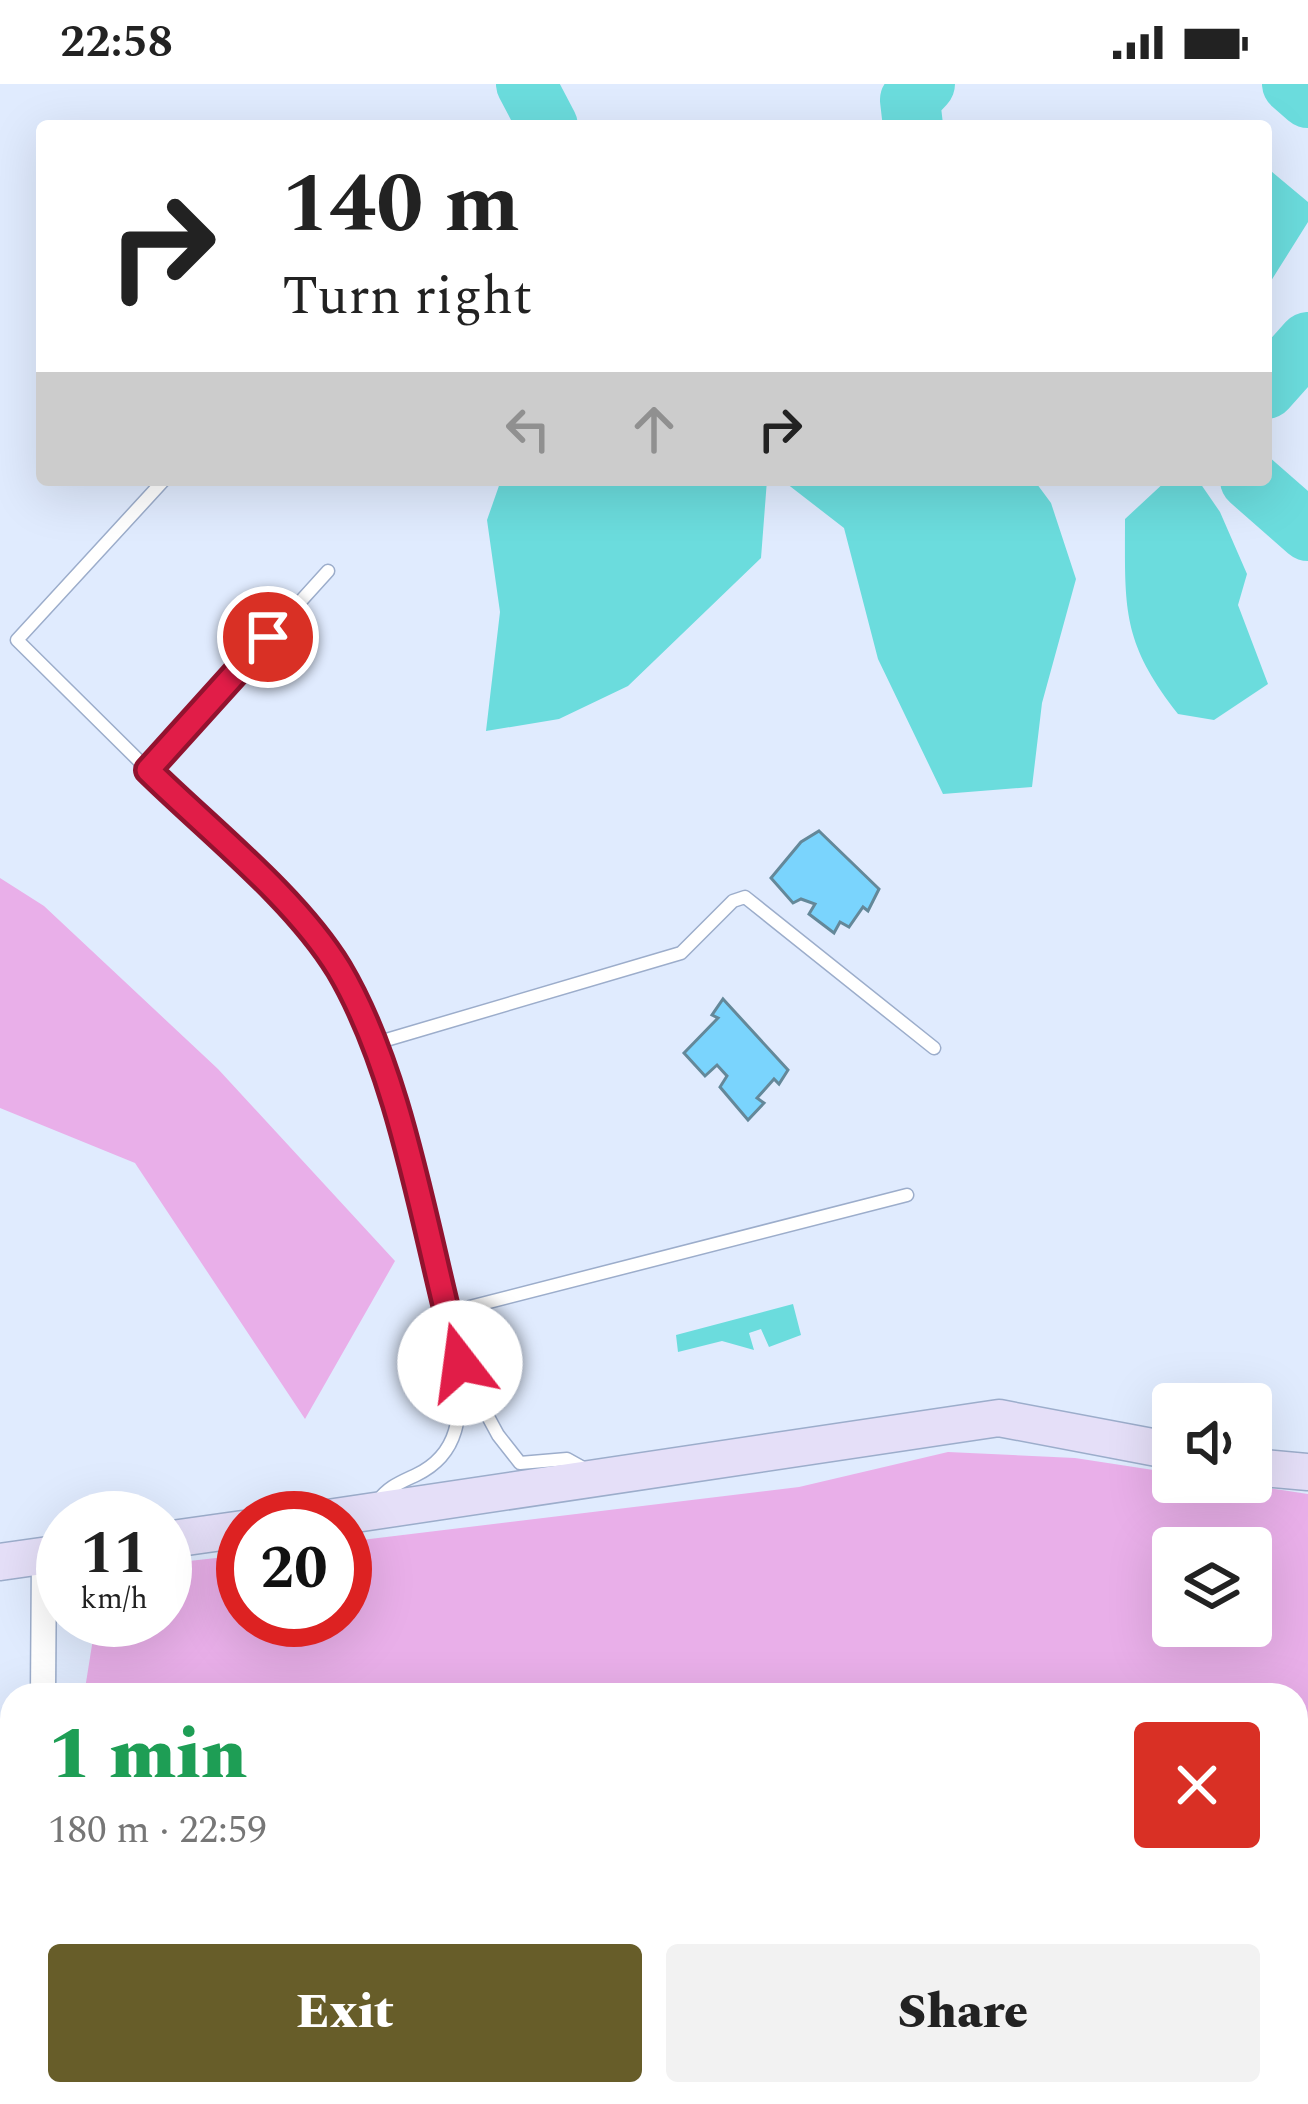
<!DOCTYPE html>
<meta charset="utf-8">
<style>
body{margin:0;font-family:Spectral,serif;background:#f2f2f2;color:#222;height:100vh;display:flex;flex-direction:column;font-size:45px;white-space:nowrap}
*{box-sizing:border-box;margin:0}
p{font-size:39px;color:#767676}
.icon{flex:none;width:66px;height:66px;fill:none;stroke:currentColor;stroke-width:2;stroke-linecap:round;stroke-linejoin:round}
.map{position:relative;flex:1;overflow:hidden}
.drawer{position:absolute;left:0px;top:1599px;width:1308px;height:423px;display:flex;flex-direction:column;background:#fff;border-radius:36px 36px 0 0;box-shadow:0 12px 48px #0002}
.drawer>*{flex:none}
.guide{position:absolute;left:36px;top:36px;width:1236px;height:366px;border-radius:12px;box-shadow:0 12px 48px #0002;background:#fff;color:#222;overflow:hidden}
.tools{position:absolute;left:1152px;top:1299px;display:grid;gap:24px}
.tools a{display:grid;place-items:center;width:120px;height:120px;border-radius:12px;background:#fff;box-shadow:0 12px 48px #0002;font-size:60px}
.speed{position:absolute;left:36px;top:1407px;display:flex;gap:24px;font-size:60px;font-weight:700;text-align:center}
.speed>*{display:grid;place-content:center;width:156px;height:156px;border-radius:50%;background:#fff;box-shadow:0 12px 48px #0002;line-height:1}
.speed small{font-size:30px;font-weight:400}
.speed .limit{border:18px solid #d22;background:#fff;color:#111}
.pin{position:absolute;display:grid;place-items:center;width:102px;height:102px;color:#fff;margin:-51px;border:6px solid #fff;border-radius:50%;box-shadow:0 3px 12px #0007}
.me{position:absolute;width:132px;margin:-66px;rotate:345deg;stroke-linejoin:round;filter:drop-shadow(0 0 9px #0008)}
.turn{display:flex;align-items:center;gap:42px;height:252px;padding:0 48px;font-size:54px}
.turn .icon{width:156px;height:156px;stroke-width:2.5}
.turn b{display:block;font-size:84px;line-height:102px}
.lanes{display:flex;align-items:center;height:114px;padding:0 48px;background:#0003;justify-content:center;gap:60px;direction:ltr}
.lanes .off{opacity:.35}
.round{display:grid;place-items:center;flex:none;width:126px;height:126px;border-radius:12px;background:#f2f2f2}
.head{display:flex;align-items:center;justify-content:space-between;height:204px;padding:0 48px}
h1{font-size:72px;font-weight:800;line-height:90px;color:#1e9e55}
.button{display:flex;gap:24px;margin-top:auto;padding:24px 48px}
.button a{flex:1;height:138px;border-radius:12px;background:#675d29;color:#fff;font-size:48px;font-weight:800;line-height:138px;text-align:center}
.button a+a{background:#f2f2f2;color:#222}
.status{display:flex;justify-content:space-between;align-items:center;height:84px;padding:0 60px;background:#fff;direction:ltr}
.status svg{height:33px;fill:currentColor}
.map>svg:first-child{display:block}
.green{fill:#e9afe9;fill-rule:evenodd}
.water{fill:#6bdcdd}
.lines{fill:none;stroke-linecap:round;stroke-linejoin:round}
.river{stroke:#6bdcdd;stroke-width:60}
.building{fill:#7ad4fd;stroke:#648899;stroke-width:3}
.service-casing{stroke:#9cadcb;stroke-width:15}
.minor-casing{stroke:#9cadcb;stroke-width:27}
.secondary-casing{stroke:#9cadcb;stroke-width:39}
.service{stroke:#fff;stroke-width:12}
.minor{stroke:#fff;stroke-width:24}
.secondary{stroke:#e5dff8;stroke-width:36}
.route-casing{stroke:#92132f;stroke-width:30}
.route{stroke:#e11d48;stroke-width:21}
</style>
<div class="status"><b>22:58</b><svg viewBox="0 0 49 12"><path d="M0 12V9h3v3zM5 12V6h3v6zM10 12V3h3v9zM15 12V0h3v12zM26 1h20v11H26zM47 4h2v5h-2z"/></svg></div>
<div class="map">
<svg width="1308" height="2020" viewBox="0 0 1308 2020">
<rect width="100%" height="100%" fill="#e0ebfe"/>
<!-- green -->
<path class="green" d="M0 794 44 822 218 985 395 1177 305 1335 135 1079 0 1024Z
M948 1368 1075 1374 1173 1389V1398H1228L1308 1410V2020H200L195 2010H1296V1611H84L96 1536H165V1486L180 1478 243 1471V1536H345V1458L799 1403ZM1173 1464H1251V1542H1173Z"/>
<!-- water -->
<path class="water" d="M1266 83 1308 118V138L1266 205Z
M501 396H767L761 474 628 602 559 635 486 647 500 528 487 436Z
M782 396H1034L1051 419 1076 495 1042 619 1032 703 943 710 878 575 844 444Z
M1167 396H1198L1220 428 1247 490 1238 521 1268 600 1214 636 1178 630C1121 557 1125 525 1125 435Z
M793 1220 801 1251 769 1263 761 1245 749 1249 754 1266 722 1257 678 1268 676 1251Z"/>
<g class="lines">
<!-- river -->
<path class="river" d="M526 0 548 42
M1292 0 1308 14
M913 42 910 16 925 0
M1266 305 1308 258
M1250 396 1308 447"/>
</g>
<!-- building -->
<path class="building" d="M819 747 879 805 868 827 863 823 849 843 840 838 834 849 809 830 815 820 801 815 793 819 771 794 801 758Z
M723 915 788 986 779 1000 774 995 757 1014 764 1019 748 1036 720 1003 727 992 717 981 705 992 684 969 718 934 712 931Z"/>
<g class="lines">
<!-- service casing -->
<g class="service-casing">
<path id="service" d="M164 396 17 556 307 843C401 967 420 1132 459 1279
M148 686 328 487
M376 959 681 869 733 817 745 813 934 964
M446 1229 907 1111
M377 1418C388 1403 399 1399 416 1391 464 1368 460 1325 459 1279L498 1351 520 1379 567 1375 585 1385"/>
</g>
<!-- minor casing -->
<g class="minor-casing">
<path id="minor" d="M43 1611 44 1472
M141 2010 146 2020"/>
</g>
<!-- secondary casing -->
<g class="secondary-casing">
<path id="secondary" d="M1251 1383 1308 1388
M328 1434 999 1334 1173 1367
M165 1456 243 1445
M0 1478 63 1469"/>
</g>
<!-- service -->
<use href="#service" class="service"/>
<!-- minor -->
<use href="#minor" class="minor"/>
<!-- secondary -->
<use href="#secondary" class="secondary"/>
</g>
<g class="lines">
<!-- route casing -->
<g class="route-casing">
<path id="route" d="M268 553 148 686C209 746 295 813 339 885 403 993 426 1156 460 1279"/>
</g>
<!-- route -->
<use href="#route" class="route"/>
</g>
</svg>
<div class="tools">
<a><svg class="icon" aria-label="sound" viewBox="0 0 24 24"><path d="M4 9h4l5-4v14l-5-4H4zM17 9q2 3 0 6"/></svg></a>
<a><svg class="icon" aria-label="layers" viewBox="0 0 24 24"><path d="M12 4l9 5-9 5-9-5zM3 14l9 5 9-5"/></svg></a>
</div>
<div class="speed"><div>11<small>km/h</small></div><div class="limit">20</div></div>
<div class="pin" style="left:268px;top:553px;background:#d93025"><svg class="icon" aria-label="arrive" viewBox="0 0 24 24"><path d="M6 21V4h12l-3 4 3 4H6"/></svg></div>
<svg class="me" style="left:460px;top:1279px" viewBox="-20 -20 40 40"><circle r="19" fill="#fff"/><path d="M0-13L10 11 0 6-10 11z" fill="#e11d48"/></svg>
<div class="guide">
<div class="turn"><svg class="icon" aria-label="right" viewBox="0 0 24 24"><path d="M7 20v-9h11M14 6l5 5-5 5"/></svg><div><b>140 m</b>Turn right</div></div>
<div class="lanes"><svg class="icon off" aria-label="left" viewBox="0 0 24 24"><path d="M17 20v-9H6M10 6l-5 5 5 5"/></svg><svg class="icon off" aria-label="ahead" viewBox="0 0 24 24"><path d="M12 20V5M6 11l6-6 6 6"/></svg><svg class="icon" aria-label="right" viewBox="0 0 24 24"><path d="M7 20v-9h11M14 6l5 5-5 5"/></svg></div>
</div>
<section class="drawer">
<div class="head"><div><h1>1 min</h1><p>180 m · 22:59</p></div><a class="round" style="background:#d93025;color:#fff"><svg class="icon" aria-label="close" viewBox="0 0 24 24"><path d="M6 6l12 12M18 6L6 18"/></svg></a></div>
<div class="button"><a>Exit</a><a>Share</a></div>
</section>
</div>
